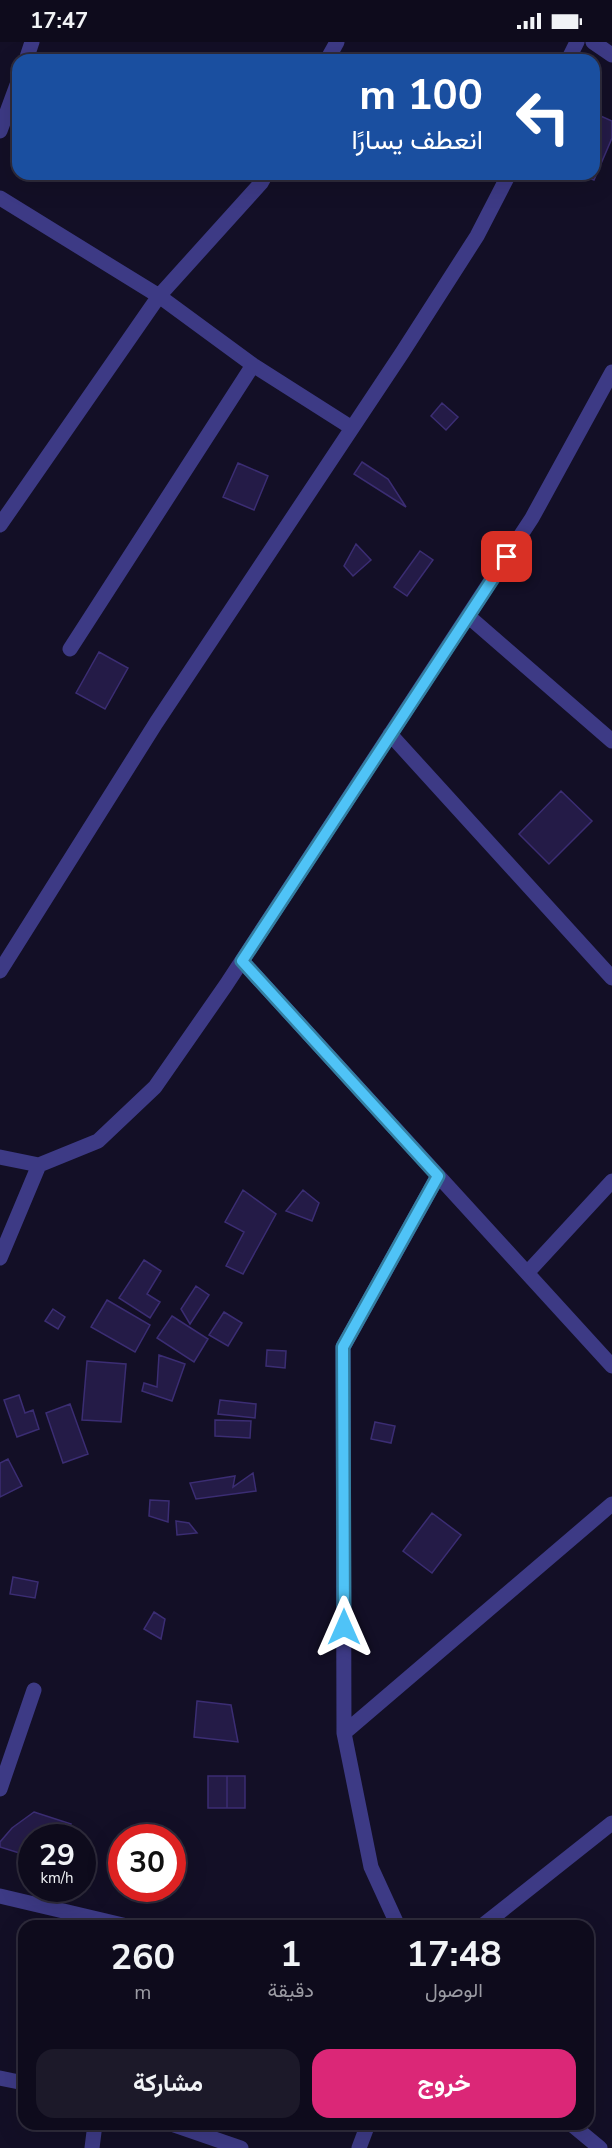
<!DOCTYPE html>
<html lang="ar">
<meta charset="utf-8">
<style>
body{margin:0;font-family:"Nunito Sans",Vazirmatn,sans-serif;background:#1c1929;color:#f1f3f6;direction:rtl;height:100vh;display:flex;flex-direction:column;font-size:22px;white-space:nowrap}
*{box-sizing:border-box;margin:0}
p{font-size:20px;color:#9b9ba3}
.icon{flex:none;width:33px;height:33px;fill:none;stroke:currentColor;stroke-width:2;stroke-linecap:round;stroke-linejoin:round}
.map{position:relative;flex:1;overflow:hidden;direction:ltr}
.sheet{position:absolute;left:18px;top:1878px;width:576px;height:210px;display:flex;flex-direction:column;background:#0e0b1c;border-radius:18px;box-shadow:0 6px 24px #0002,0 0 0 2px #2e2b3b;direction:rtl}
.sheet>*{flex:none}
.hud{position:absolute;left:12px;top:12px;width:588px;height:126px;border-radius:18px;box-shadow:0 6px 24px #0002,0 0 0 2px #2e2b3b;direction:rtl;background:#1a4fa0;color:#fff;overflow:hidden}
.speed{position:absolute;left:18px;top:1782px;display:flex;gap:12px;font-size:30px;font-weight:700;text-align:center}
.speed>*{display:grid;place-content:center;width:78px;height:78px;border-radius:50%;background:#0e0b1c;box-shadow:0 6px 24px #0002,0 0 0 2px #2e2b3b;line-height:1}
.speed small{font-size:15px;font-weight:400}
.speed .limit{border:9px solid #d22;background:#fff;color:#111}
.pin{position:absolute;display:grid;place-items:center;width:51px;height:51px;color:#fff;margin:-26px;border-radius:12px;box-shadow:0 3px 9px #0006}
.me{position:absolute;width:66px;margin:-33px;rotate:0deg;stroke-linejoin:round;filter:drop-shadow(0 0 4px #0008)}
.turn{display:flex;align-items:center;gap:21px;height:126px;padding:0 18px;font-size:27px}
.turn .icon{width:78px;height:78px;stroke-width:2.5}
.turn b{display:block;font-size:42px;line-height:51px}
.eta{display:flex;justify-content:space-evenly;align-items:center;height:102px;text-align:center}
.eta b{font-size:36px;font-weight:700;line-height:42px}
.action{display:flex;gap:12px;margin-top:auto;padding:12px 18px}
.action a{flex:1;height:69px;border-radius:18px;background:#db2777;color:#fff;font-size:24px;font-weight:700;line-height:69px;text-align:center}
.action a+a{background:#1c1929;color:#f1f3f6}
.status{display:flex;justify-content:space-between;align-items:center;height:42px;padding:0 30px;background:#0e0b1c;direction:ltr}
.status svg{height:16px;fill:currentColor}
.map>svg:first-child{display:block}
.building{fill:#241b47;stroke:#3b2d73;stroke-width:1.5}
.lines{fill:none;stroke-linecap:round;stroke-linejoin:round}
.street{stroke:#3d3a85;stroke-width:15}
.route-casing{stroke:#337fa1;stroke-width:15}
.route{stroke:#4fc3f7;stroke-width:10}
</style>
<div class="status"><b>17:47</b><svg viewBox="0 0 49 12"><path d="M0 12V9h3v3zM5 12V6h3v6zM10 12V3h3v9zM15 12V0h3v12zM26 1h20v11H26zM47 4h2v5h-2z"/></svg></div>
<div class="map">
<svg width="612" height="2106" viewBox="0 0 612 2106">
<rect width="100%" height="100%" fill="#130f26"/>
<!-- building -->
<path class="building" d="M594 71 612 79V96L594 138 579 132H594Z
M442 361 458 375 446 388 431 374Z
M362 420 388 437 406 465 354 432Z
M238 421 268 434 254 468 223 455Z
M356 502 371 518 353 534 344 524Z
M420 509 433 518 407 554 394 545Z
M99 610 128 626 105 667 76 651Z
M561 749 592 779 549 822 519 792Z
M243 1148 276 1172 243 1232 226 1224 244 1190 225 1180Z
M303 1148 319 1161 312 1179 286 1169Z
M144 1218 161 1229 147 1252 160 1260 150 1276 119 1256Z
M196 1244 209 1253 190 1282 181 1267Z
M107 1258 150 1283 135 1310 91 1285Z
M53 1267 65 1275 58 1287 45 1279Z
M224 1270 242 1281 228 1304 209 1293Z
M172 1274 208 1297 194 1320 157 1296Z
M267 1308 286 1309 285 1326 266 1324Z
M159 1313 185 1322 172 1359 142 1349 144 1341 157 1345Z
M87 1319 126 1322 121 1380 82 1378Z
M19 1353 25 1371 33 1368 39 1387 17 1395 4 1358Z
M220 1358 256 1362 255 1376 218 1372Z
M70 1362 88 1412 63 1421 46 1371Z
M215 1378 251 1379 250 1396 215 1394Z
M375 1380 395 1384 391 1401 371 1397Z
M8 1417 22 1444 0 1455V1421Z
M253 1431 256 1449 196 1457 190 1441 235 1434 233 1445Z
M150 1458 169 1459 168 1480 149 1474Z
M432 1471 461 1493 432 1531 403 1509Z
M176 1479 189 1481 197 1491 177 1493Z
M13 1535 38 1540 35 1556 10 1552Z
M154 1570 165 1577 161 1597 144 1587Z
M197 1659 231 1663 238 1700 194 1695Z
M208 1734H227V1766H208Z
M227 1734H245V1766H227Z
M34 1770 71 1782 67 1796H32V1815L0 1805V1800L12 1786Z"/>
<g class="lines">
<!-- street -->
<path class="street" d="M593 0 612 13
M26 18 32 0
M327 18 337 0
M568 18 577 0
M0 89 18 40
M0 156 159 254 253 323 352 386
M0 483 159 254 261 141 266 132
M468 574 612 699
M70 607 253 323
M390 692 612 936
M242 919 612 1324
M0 929 156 681 402 311 477 194 509 132
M0 1115 39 1123 98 1099 155 1045 226 943 532 476 612 330
M0 1216 39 1123
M527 1231 612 1139
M344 1691 612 1462
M0 1747 34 1648
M0 1854 127 1884
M398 1884 371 1825 344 1691 343 1305 438 1134
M482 1884 612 1781
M0 2036 24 2041
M171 2082 241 2106
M571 2082 600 2106
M92 2106 95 2082
M359 2106 368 2082"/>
</g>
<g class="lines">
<!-- route casing -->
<g class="route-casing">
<path id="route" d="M344 1585 343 1305 438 1134 242 919 507 515"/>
</g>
<!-- route -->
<use href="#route" class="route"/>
</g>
</svg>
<div class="speed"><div>29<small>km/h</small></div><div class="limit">30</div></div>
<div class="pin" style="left:507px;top:515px;background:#d93025"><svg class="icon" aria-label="arrive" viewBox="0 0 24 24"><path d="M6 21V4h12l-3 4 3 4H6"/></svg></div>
<svg class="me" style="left:344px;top:1585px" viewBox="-20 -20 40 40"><path d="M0-17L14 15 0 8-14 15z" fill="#4fc3f7" stroke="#fff" stroke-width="4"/></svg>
<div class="hud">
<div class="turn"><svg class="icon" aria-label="left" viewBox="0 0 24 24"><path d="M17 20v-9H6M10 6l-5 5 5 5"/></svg><div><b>100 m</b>انعطف يسارًا</div></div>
</div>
<section class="sheet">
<div class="eta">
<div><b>17:48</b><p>الوصول</p></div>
<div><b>1</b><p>دقيقة</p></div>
<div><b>260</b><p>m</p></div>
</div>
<div class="action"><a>خروج</a><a>مشاركة</a></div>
</section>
</div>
